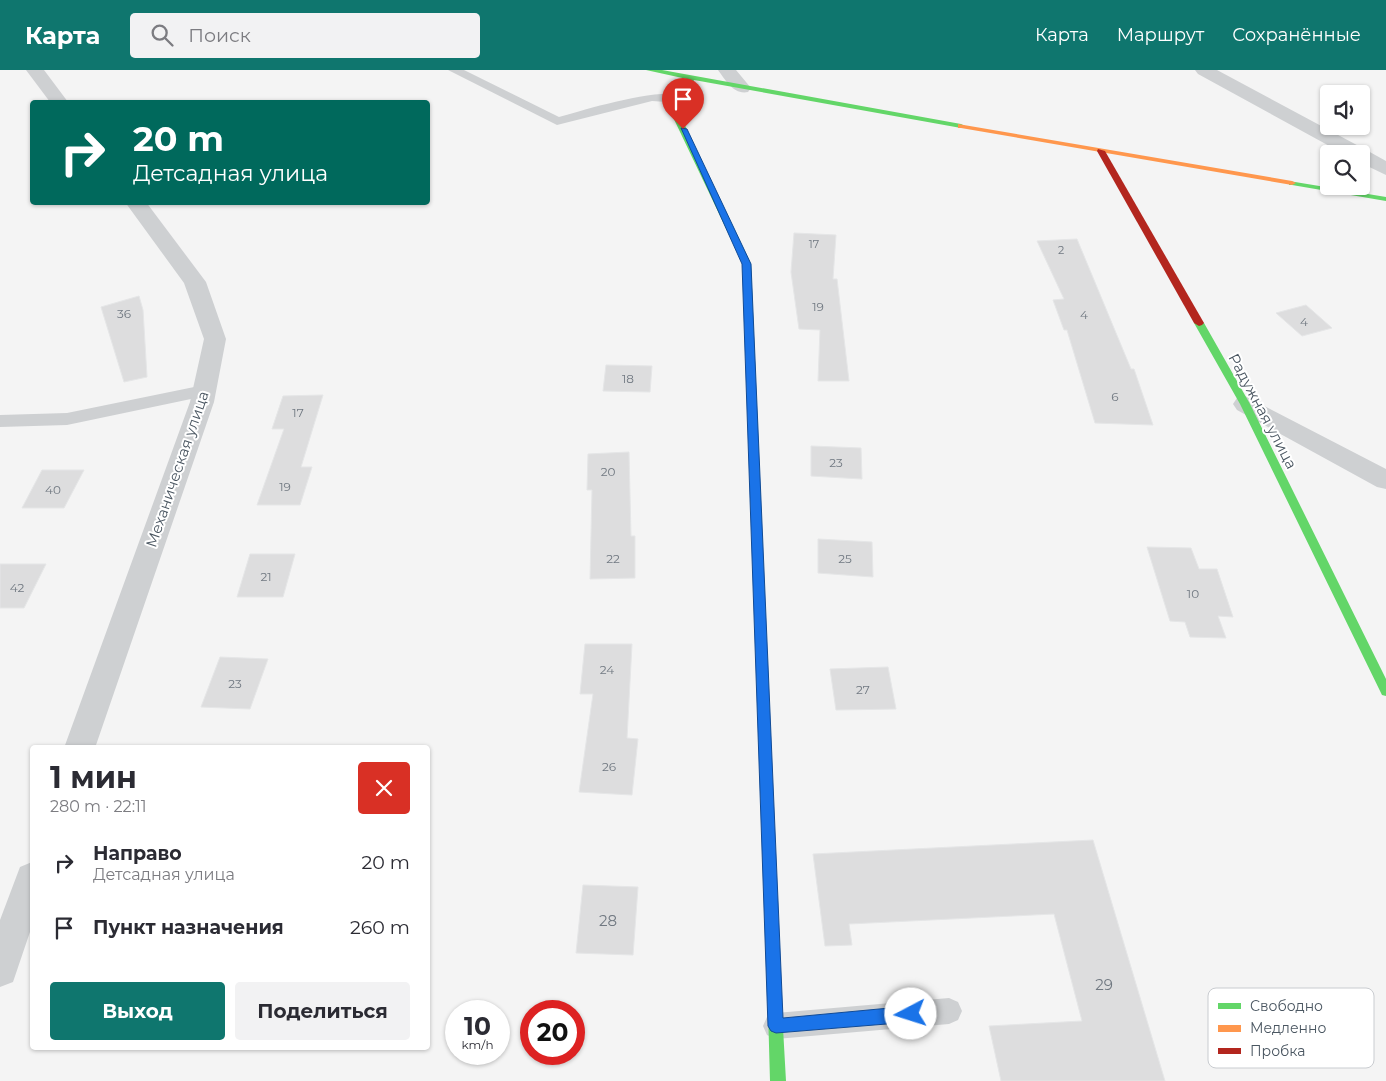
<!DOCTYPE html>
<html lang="ru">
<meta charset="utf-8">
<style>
body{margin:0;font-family:Montserrat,sans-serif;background:#f2f2f3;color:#2b2b33;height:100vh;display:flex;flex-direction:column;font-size:19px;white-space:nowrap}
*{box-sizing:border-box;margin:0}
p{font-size:16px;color:#7c7c81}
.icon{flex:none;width:28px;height:28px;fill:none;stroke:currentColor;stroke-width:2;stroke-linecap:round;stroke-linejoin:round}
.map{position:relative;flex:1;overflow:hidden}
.details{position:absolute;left:30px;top:675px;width:400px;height:305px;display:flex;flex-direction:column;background:#fff;border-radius:5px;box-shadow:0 1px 4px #0004}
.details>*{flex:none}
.banner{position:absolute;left:30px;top:30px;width:400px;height:105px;border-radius:5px;box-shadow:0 1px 4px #0004;background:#00695c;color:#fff;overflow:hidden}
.controls{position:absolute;left:1320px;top:15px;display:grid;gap:10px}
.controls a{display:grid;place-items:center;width:50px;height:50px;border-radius:5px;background:#fff;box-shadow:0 1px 4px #0004;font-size:25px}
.speed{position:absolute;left:445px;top:930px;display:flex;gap:10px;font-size:25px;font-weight:700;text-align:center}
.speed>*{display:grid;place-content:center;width:65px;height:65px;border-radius:50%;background:#fff;box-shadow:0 1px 4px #0004;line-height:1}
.speed small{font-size:12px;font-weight:400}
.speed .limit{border:8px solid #d22;background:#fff;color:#111}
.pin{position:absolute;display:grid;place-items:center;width:42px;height:42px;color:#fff;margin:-51px -21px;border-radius:50% 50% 50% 0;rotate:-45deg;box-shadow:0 0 5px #0007}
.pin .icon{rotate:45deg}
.me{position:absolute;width:55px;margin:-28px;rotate:265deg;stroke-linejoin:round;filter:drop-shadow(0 0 4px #0008)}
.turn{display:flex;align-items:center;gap:18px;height:105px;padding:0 20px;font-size:22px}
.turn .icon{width:65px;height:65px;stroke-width:2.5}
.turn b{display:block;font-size:35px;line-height:42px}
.round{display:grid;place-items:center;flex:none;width:52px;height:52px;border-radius:5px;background:#f2f2f3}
.summary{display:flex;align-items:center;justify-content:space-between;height:85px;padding:0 20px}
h1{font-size:30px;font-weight:700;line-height:38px}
.action{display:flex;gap:10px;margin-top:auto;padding:10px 20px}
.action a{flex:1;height:58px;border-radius:5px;background:#0f766e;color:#fff;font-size:20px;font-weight:700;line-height:58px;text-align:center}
.action a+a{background:#f2f2f3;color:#2b2b33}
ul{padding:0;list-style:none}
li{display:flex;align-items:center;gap:15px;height:65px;padding:0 20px}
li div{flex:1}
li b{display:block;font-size:19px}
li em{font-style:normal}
header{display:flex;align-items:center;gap:30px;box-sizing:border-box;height:70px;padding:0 25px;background:#0f766e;color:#fff}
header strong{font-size:24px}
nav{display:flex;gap:28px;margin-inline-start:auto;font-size:18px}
.search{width:350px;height:45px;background:#f2f2f3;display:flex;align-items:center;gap:12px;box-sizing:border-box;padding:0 18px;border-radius:5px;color:#7c7c81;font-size:19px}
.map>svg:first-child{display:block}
.building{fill:#ddddde;stroke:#e5e6e7}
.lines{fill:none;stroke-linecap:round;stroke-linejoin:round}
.lane{fill:#ced0d2;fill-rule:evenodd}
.street{fill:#ced0d2;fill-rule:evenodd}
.fast{fill:#63d668;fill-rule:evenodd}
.slow{fill:#ff974d;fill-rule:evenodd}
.jam{fill:#b3261e;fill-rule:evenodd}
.route{fill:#1a73e8;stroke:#114b97}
.labels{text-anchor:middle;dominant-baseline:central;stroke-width:4;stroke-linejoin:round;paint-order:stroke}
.far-number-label{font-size:11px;fill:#707881}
.number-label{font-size:12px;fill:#707881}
.street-label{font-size:15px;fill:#4a5661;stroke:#fff}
.near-number-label{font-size:15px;fill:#707881}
.key{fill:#fff;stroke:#c9ccd0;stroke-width:1}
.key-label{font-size:14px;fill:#4a5661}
</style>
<header>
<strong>Карта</strong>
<div class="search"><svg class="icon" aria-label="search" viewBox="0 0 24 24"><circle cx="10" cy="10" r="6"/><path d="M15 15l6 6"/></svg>Поиск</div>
<nav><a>Карта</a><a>Маршрут</a><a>Сохранённые</a></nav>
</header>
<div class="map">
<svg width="1386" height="1011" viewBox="0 0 1386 1011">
<rect width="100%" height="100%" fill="#f4f4f4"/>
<!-- building -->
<path class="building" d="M794 163 836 165 833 209H837L849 311H818L820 260 799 259 791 202Z
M1077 169 1131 299H1134L1153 355 1095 353 1067 260H1064L1053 230 1064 229 1037 171Z
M139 226 143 240 147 307 124 312 101 237Z
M1306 235 1332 258 1302 266 1276 243Z
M606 295 652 296 650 322 603 321Z
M323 325 301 397H312L300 435H257L284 359H272L283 326Z
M811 376 861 378 862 409 811 406Z
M629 382 631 466H635V508L590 509 592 420H587L588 384Z
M42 400H84L64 438H22Z
M818 469 872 472 873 507 818 503Z
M1147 477 1191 478 1199 499H1217L1233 547 1218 546 1226 568 1190 567 1185 552 1170 551Z
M250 484H295L283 527H237Z
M0 494H46L24 538H0Z
M585 574H632L627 668 638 669 632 725 579 722 593 624H580Z
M220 587 268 589 250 639 201 637Z
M888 597 896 639 836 640 830 599Z
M1093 770 1165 1011H1001L989 956 1082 951 1054 844 849 854 852 875 825 876 813 784Z
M583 815 638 817 633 885 576 883Z"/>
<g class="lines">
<!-- lane -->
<path class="lane" d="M448 0H464L559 47C581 41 673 12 687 29L681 33 652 31 557 55Z
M204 315 210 317 213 321 210 325 67 355 0 357V345L67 343Z
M949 928 958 932 962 941 958 950 949 954 776 969 767 965 763 956 767 947 776 943Z"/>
<!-- street -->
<path class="street" d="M26 0H44L68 32H50Z
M718 0H736L751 18 748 22C734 25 726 11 718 0Z
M1195 0H1217L1368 81 1386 91V105L1361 93V84H1344L1198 4Z
M125 132H146L206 212 226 269 214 332 95 678H64L190 332 204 269 184 213Z
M1245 326 1386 399V419L1377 417 1237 340 1233 334 1237 328Z
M32 792V856L13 912 0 917V850L20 797Z"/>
<!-- fast -->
<path class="fast" d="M646 0H662L961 54 965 56 961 58 694 10 679 43 751 194 771 675 769 679 765 681 761 679 759 675 743 194 671 43 687 9Z
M1289 111 1386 127V131L1292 115H1289Z
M1199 250 1204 253 1250 334 1386 609V626L1382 625 1240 334 1194 253Z
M775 933 780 935 782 940 786 1011H770L768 940 770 935Z"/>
<!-- slow -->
<path class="slow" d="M958 54 1292 111 1296 113 1292 115 961 58H958Z
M765 669 769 671 771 675 782 940 780 945 775 947 770 945 768 940 759 675 761 671Z"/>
<!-- jam -->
<path class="jam" d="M1098 79 1105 81 1204 253 1202 255 1199 256 1194 253 1097 81Z"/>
</g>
<!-- route -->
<path class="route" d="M681 58 687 59 751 194 783 948 911 936 916 939 918 944 916 949 911 952 776 963 771 961 768 956 742 194Z"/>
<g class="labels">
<!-- far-number labels -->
<g class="far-number-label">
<text x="814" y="174">17</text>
<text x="1061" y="180">2</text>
</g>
<!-- number labels -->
<g class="number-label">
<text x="818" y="236">19</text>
<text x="124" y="243">36</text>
<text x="1084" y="244">4</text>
<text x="1304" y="251">4</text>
<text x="628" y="308">18</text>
<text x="1115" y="326">6</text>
<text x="298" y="342">17</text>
<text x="836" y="392">23</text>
<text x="608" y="401">20</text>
<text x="285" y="416">19</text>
<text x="53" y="419">40</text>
<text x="613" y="488">22</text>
<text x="845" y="488">25</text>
<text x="266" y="506">21</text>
<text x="17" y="517">42</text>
<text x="1193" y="523">10</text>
<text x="607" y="599">24</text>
<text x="235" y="613">23</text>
<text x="863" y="619">27</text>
<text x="609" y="696">26</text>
</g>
<!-- street labels -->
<g class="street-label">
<text transform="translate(1263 341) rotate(62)">Радужная улица</text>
<text transform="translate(177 399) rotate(-71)">Механическая улица</text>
</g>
<!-- near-number labels -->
<g class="near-number-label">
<text x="608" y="850">28</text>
<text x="1104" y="914">29</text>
</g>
</g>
<!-- legend -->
<rect x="1208" y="918" width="166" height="80" rx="8" class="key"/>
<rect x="1218" y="933" width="23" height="6" fill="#63d668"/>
<rect x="1218" y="955" width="23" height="7" fill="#ff974d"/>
<rect x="1218" y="978" width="23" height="6" fill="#b3261e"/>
<g class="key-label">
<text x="1250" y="941">Свободно</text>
<text x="1250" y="963">Медленно</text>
<text x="1250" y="986">Пробка</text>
</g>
</svg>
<div class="controls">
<a><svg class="icon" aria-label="sound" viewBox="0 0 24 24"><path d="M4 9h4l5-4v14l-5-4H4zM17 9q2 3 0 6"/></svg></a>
<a><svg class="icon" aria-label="search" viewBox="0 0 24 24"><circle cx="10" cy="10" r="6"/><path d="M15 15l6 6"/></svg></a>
</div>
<div class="speed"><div>10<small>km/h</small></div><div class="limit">20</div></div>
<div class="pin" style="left:683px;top:59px;background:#d93025"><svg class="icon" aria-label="arrive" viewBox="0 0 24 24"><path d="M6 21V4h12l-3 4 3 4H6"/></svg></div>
<svg class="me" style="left:911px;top:944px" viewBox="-20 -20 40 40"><circle r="19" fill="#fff"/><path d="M0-13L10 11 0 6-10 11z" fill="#1a73e8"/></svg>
<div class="banner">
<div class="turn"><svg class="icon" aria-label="right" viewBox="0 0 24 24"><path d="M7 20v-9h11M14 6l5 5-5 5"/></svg><div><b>20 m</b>Детсадная улица</div></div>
</div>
<section class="details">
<div class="summary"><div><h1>1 мин</h1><p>280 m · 22:11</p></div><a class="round" style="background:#d93025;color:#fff"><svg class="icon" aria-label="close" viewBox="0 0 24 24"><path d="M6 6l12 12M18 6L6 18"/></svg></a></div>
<ul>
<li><svg class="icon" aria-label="right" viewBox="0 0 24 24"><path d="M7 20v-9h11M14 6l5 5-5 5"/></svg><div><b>Направо</b><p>Детсадная улица</p></div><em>20 m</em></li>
<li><svg class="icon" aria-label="arrive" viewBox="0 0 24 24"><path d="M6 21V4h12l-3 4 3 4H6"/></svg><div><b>Пункт назначения</b></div><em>260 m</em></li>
</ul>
<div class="action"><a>Выход</a><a>Поделиться</a></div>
</section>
</div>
